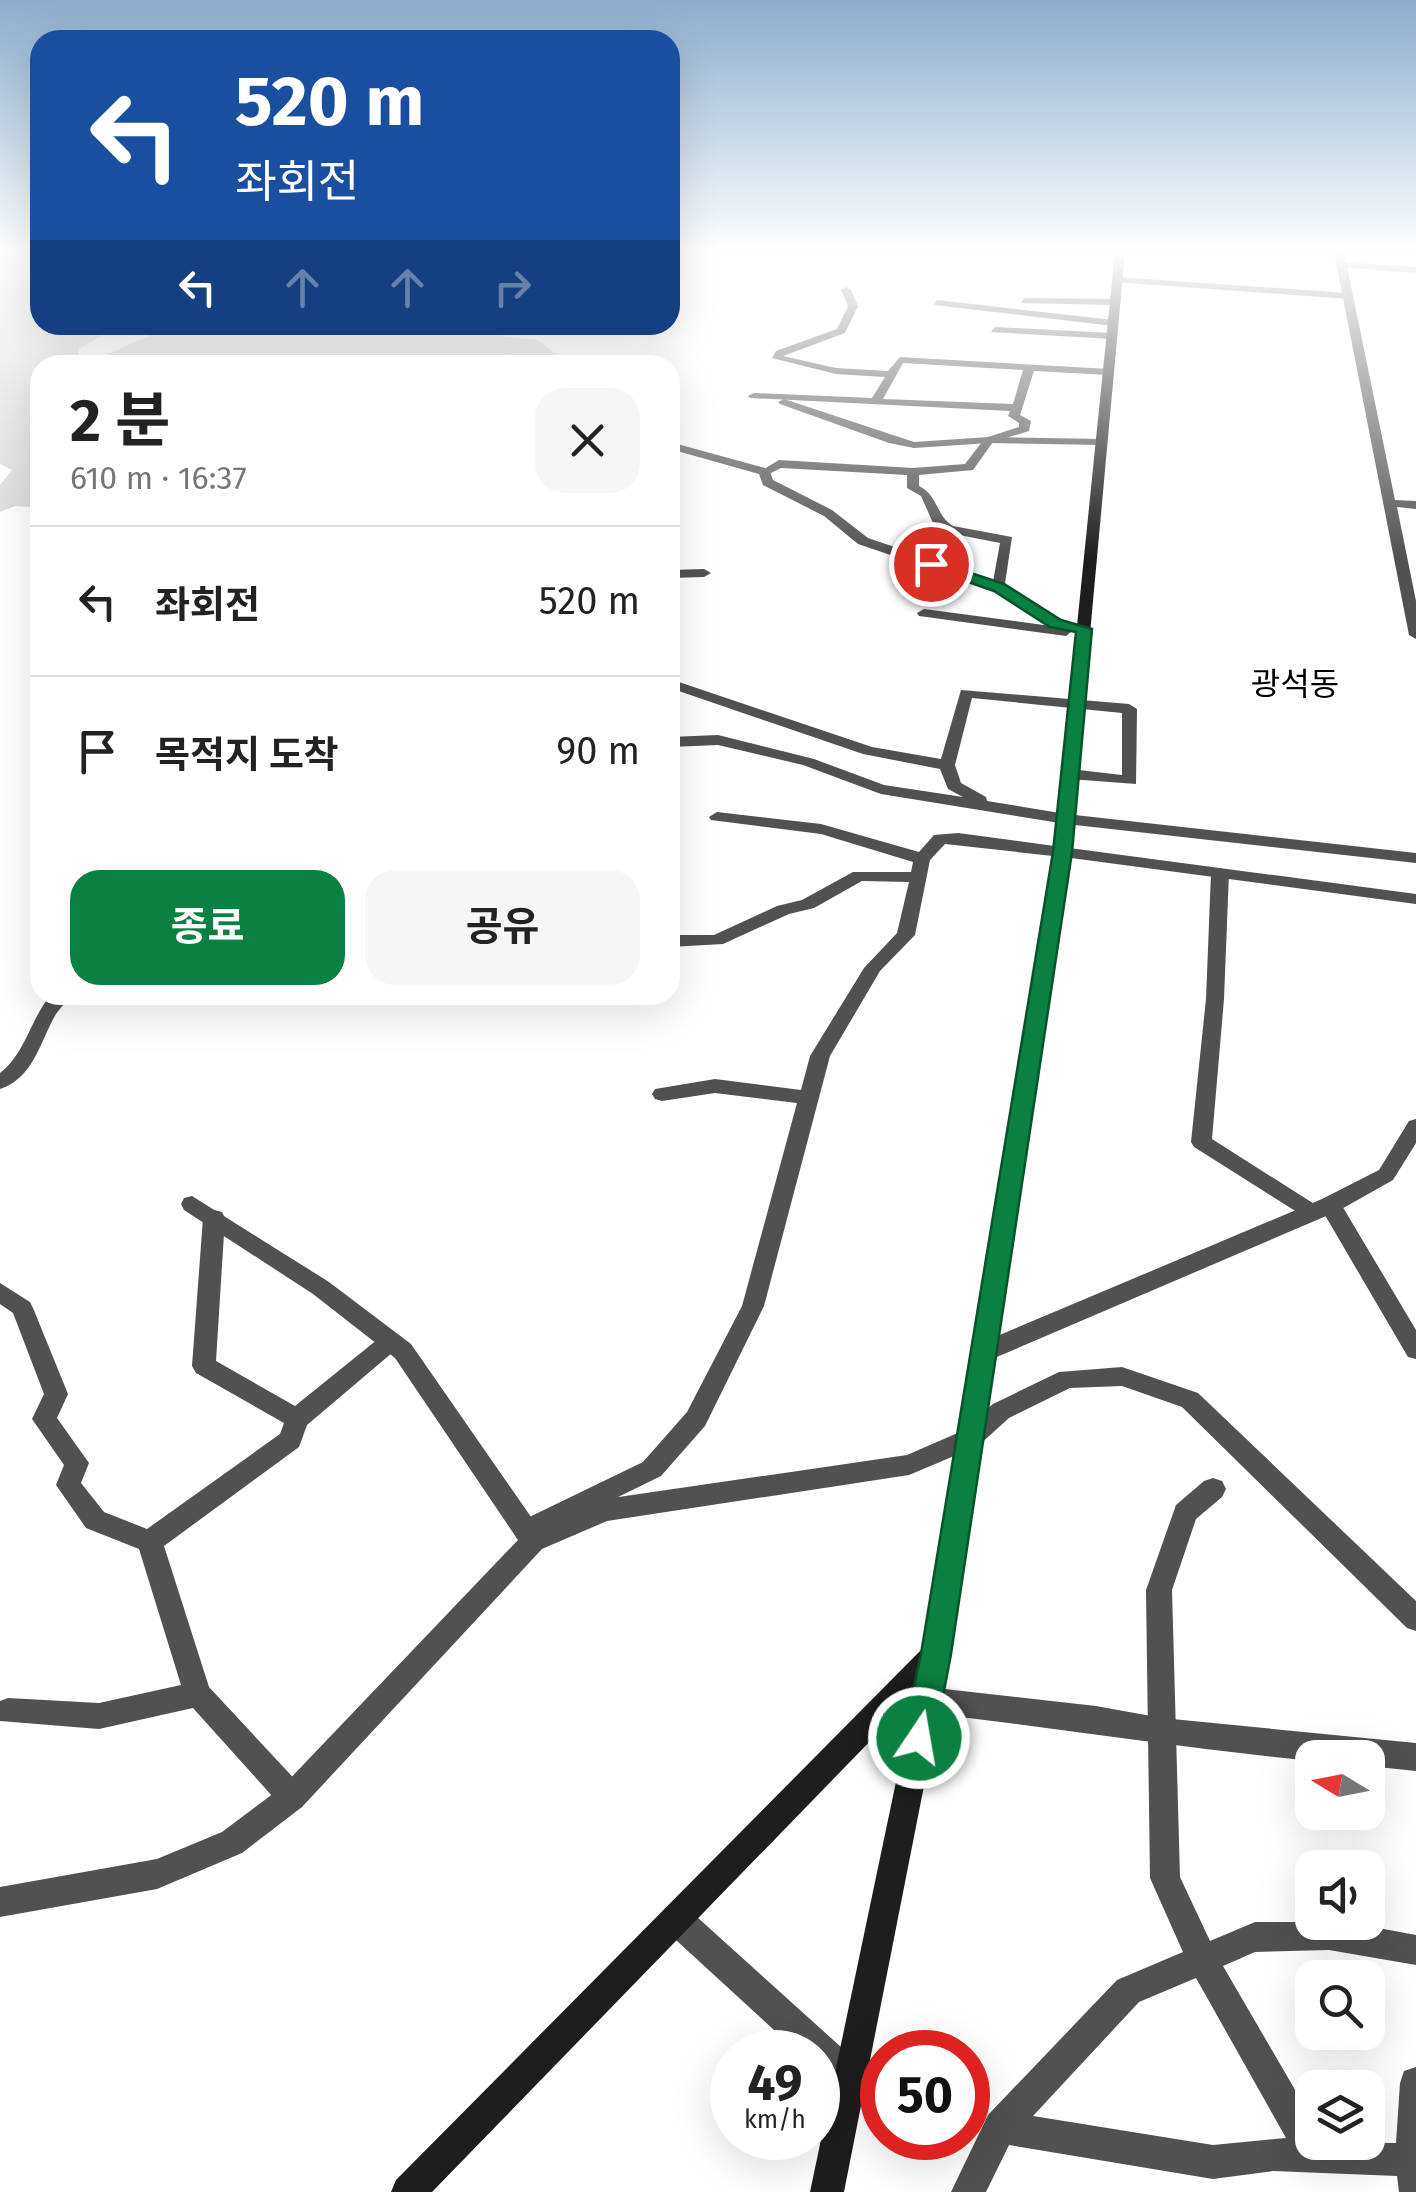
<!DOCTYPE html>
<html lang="ko">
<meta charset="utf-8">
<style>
body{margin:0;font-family:"Fira Sans","Noto Sans KR",sans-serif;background:#f6f6f6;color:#222;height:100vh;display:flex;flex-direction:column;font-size:38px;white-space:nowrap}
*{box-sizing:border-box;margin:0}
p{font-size:32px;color:#767676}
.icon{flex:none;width:55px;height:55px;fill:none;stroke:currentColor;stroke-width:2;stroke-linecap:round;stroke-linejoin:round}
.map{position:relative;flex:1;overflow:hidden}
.sheet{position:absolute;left:30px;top:355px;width:650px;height:650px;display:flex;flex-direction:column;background:#fff;border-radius:30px;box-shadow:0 10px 40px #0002}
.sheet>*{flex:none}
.top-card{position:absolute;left:30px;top:30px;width:650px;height:305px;border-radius:30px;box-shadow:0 10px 40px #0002;background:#1a4fa0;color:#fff;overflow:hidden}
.needle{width:65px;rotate:280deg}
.fabs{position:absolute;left:1295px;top:1740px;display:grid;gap:20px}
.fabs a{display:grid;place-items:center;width:90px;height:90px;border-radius:20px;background:#fff;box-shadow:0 10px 40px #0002;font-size:50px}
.speed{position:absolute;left:710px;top:2030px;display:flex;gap:20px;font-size:50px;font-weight:700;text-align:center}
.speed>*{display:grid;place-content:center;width:130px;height:130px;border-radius:50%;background:#fff;box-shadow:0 10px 40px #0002;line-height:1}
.speed small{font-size:25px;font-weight:400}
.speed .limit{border:15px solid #d22;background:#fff;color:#111}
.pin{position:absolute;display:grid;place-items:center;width:85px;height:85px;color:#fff;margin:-42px;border:5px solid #fff;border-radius:50%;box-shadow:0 2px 10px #0007}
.me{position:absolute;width:110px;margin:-55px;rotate:12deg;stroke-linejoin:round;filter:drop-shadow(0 0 8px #0008)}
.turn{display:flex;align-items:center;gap:35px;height:210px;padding:0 40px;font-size:45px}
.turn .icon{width:130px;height:130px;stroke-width:2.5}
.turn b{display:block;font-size:70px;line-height:85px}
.lanes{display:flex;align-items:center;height:95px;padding:0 40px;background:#0003;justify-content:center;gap:50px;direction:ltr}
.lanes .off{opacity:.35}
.round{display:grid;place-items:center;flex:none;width:105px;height:105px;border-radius:30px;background:#f6f6f6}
.overview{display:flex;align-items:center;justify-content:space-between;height:170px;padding:0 40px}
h1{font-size:60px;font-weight:700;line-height:75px}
.action{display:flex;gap:20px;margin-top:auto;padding:20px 40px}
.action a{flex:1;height:115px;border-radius:30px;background:#0b8043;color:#fff;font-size:40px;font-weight:700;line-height:115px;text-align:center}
.action a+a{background:#f6f6f6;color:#222}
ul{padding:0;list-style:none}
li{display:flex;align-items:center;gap:30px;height:150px;padding:0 40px;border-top:2px solid #e0e0e0}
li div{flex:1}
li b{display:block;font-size:38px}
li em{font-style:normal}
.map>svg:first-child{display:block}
.green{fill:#d8d8d8}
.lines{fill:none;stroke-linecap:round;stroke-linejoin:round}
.minor{fill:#515151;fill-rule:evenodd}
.tertiary{fill:#515151;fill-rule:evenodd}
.secondary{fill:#1e1e1e;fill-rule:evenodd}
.route{fill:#0b8043;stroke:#07532c;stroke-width:2.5}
.labels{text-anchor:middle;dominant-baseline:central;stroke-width:8;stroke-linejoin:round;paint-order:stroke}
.far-quarter-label{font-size:32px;fill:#000;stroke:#fff}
</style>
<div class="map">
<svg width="1416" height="2192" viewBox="0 0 1416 2192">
<rect width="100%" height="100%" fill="#fff"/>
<!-- green -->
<path class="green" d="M0 253 40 256V325H121L78 349 79 356 69 365H40V519L30 507 15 506 0 512V485L12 470 0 464Z
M181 325H488L494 327 497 336 537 340 571 365H103L106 355 155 333 181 329Z"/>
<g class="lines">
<!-- minor -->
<path class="minor" d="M1342 262 1416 267V273L1339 267Z
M1117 277 1348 293 1353 296 1348 299 1114 282Z
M846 287 851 290 858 306 845 333 783 356 836 368 888 371 900 357 1109 369 1114 372 1109 375 1034 371 1020 415 1031 421 1029 431 993 442 973 470 919 475V486C938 495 936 516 953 526L1012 537 1004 590 992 587 1000 543 944 532 933 523 921 496 907 488V475L781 468 765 476 759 472 779 460 913 468 965 464 985 438 1019 427V423L1008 416 1010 411 750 398 748 396 754 393 872 398 885 377 836 374 772 358 776 351 837 329 848 306 841 290ZM903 363 1023 370 1013 404 883 399Z
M1024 298 1115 299 1120 302 1115 305 1021 303Z
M937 300 1113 320 1118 323 1113 326 934 305Z
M995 327 1112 333 1117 336 1112 339 991 332Z
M670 570 704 569 711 573 704 577 670 578Z
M670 679 872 747 941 759 961 690 1129 704 1137 709 1136 784 1070 779 1062 774 1070 769 1122 775V713L972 698 955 765 961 783 986 797 987 801 1066 814 1416 853V863L1066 824 881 794 803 765 718 745 670 747V737L718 735 814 759 884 785 963 797 948 789 940 769 863 754 670 688Z
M717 812 821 824 919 852 934 835 958 833 1062 847 1070 852 1062 857 945 844 930 860 915 935 880 971 830 1056 764 1306 705 1426 661 1476 526 1542 517 1539 513 1531 517 1523 643 1462 687 1412 742 1306 797 1103 715 1093 662 1101 655 1099 652 1094 655 1089 715 1079 801 1090 810 1056 864 968 897 933 909 882 862 881 814 908 789 914 723 944 670 947V935H714L777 906 802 900 853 872H911L913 862 821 834 711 820 709 817Z
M1220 868 1229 873 1224 999 1212 1139 1319 1207 1322 1213 1319 1219 1311 1221 1194 1147 1191 1142 1206 999 1211 873Z
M51 995H71C67 1001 61 1007 56 1014 40 1041 34 1078 0 1089V1073C26 1053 30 1019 51 995Z
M1330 1197 1338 1199 1416 1330V1359L1408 1357 1319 1205 1322 1199Z
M214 1210 222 1212 225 1218 216 1361 295 1406 383 1335 391 1332 399 1335 403 1341 399 1347 307 1425 299 1447 164 1546 209 1687 302 1787 306 1797 302 1807 292 1811 282 1807 193 1708 99 1729 0 1721V1701L8 1698 99 1703 181 1685 139 1549 86 1528 56 1485 64 1465 32 1419 44 1394 13 1313 0 1304V1283L30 1302 33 1308 68 1394 57 1418 89 1463 81 1483 104 1512 147 1529 280 1434 284 1423 196 1373 192 1366 203 1218 206 1212Z
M1213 1478 1222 1481 1226 1489 1222 1497 1196 1519 1172 1590 1180 1877 1210 1941 1255 1922H1346L1416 1935V1965L1329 1950 1255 1952 1223 1966 1312 2119V2142L1396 2143 1400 2083 1404 2071 1416 2067V2192H1399L1397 2176 1273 2171 1213 2179 1009 2145 986 2192H951L988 2115 1117 1980 1183 1952 1150 1878 1146 1590 1176 1505 1204 1481ZM1196 1978 1286 2138 1213 2145 1033 2116 1139 2002Z
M676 1904 687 1908 862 2066 866 2078 862 2090 850 2094 838 2090 818 2070V2052H798L665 1930 661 1919 665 1908Z"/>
<!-- tertiary -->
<path class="tertiary" d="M1334 252H1344L1395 500 1416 501V509L1397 507 1416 601V639L1409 635Z
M784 399 914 442 989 437 1102 439 1108 442 1102 445 989 443 914 448 889 443 780 404 778 402Z
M670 442 769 469 773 480 832 510 868 538 1004 584 1061 620 1091 629 1084 633 1072 631 1066 636 919 616 917 613 924 609 1051 626 994 590 858 544 824 516 763 485 759 474 670 449Z
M1062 847 1416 894V904L1056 856V848Z
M1416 1119V1143L1393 1180 1338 1211 992 1359 984 1361 976 1359 972 1352 976 1345 1322 1199 1379 1170 1409 1121Z
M192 1196 329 1282 411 1344 538 1527 605 1499 907 1455 960 1432 993 1404 1059 1372 1122 1367 1198 1393 1416 1601V1631L1407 1628 1182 1407 1122 1386 1070 1388 1009 1418 978 1446 909 1475 607 1521 542 1549 302 1807 242 1853 157 1889 0 1917V1887L157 1859 222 1832 282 1787 518 1540 395 1358 313 1294 184 1210 181 1204 184 1198Z
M927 1687 1096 1706 1162 1718 1416 1743V1771L1368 1766V1758H1312V1761C1183 1748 1056 1728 927 1713L917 1709 913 1700 917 1691Z"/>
<!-- secondary -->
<path class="secondary" d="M1115 252H1125L1070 852 950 1654 844 2192H810L914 1696 432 2192H391L396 2180 923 1648 1054 852Z"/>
</g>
<!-- sky -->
<linearGradient id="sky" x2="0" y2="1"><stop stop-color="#8baccb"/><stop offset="0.45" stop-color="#fff"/><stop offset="1" stop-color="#fff" stop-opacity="0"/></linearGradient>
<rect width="1416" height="559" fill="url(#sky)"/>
<!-- route -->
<path class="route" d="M931 560 1004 584 1061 620 1092 629 1072 852 951 1654 935 1738 930 1749 919 1753 907 1749 903 1738 921 1654 1053 852 1076 632 1050 627 994 591 925 567 923 564Z"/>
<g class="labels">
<!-- far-quarter labels -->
<g class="far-quarter-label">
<text x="1295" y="684">광석동</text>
</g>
</g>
</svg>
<div class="fabs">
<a><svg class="needle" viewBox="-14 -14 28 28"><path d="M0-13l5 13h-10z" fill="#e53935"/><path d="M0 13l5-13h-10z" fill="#767676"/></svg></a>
<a><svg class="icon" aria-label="sound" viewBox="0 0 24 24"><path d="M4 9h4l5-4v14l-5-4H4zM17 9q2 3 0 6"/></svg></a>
<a><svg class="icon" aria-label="search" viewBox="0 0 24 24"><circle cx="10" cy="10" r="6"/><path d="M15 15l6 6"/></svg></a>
<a><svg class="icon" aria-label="layers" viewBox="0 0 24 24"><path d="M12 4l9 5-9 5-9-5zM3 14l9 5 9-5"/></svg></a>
</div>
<div class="speed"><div>49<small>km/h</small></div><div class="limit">50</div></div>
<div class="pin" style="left:931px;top:564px;background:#d93025"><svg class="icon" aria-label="arrive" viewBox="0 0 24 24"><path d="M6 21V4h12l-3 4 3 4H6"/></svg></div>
<svg class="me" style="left:919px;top:1738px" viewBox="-20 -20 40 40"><circle r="17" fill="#0b8043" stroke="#fff" stroke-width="3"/><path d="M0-11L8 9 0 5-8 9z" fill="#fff"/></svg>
<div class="top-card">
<div class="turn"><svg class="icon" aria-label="left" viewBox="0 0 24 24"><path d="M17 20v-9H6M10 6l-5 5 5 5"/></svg><div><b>520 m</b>좌회전</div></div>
<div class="lanes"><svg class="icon" aria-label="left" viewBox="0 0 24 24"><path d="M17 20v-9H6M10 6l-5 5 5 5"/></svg><svg class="icon off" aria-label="ahead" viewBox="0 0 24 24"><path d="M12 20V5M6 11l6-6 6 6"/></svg><svg class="icon off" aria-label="ahead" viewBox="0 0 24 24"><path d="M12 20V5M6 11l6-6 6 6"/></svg><svg class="icon off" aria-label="right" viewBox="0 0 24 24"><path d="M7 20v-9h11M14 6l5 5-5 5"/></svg></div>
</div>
<section class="sheet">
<div class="overview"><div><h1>2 분</h1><p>610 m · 16:37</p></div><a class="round"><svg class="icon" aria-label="close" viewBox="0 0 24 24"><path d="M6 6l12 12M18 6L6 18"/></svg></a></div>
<ul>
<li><svg class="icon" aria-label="left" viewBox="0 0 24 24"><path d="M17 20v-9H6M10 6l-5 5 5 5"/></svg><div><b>좌회전</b></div><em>520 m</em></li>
<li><svg class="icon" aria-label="arrive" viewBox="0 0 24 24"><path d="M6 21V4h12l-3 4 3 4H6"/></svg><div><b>목적지 도착</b></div><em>90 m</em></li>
</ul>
<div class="action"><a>종료</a><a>공유</a></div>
</section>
</div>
